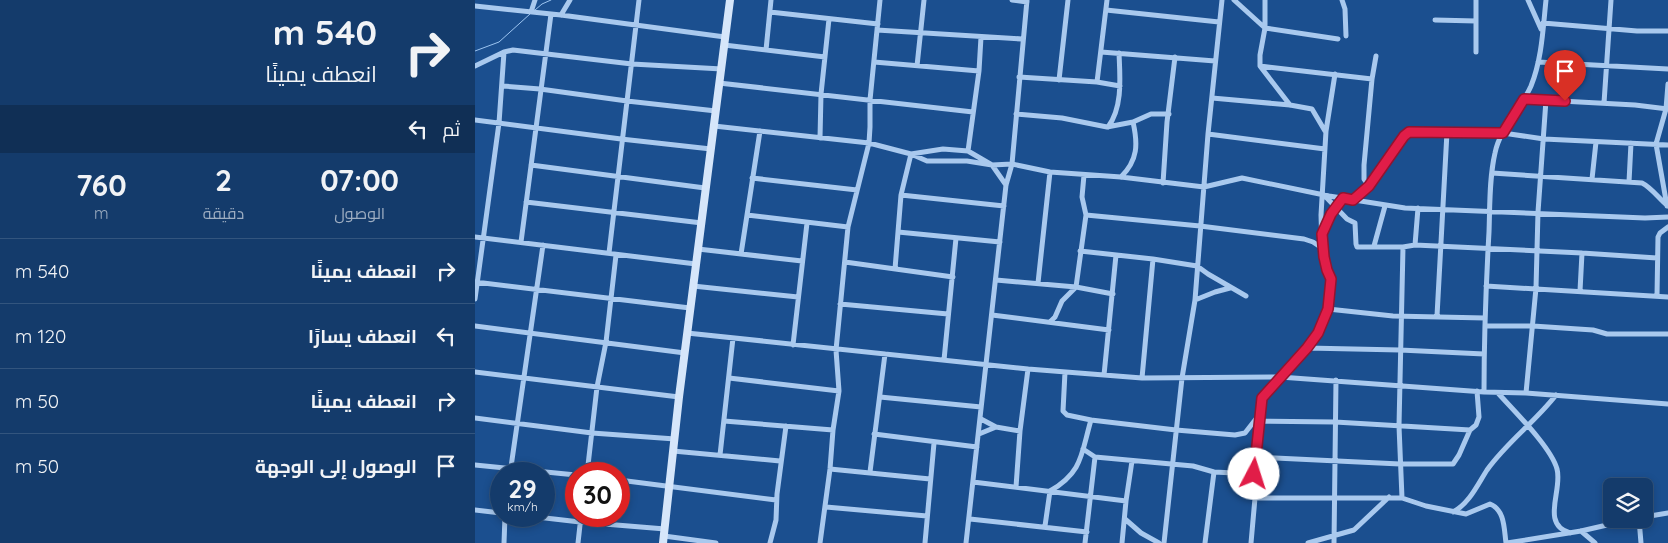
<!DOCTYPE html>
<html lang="ar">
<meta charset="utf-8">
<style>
body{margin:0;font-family:Quicksand,Cairo,sans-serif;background:#214673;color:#f1f3f6;direction:rtl;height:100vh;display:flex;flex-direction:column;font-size:19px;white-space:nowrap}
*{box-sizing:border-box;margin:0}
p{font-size:16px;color:#9dadc1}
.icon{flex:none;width:28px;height:28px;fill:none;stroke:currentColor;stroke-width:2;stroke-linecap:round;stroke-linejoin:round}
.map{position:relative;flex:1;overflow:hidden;direction:ltr}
.side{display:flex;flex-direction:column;background:#143b6b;width:475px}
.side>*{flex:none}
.top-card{background:#143b6b;color:#f1f3f6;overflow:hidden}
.fabs{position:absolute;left:1128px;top:478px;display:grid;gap:10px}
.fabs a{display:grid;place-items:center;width:50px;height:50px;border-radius:8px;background:#143b6b;box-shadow:0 2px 8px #0003,0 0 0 1px #33557e;font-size:25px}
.speed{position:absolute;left:15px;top:462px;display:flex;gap:10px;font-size:25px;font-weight:700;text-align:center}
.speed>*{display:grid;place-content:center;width:65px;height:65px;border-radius:50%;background:#143b6b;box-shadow:0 2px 8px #0003,0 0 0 1px #33557e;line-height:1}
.speed small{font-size:12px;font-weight:400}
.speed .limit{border:8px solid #d22;background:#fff;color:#111}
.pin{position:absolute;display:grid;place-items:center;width:42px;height:42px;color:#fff;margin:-51px -21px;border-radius:50% 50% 50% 0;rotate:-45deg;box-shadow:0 0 5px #0007}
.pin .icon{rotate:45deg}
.me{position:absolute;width:55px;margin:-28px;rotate:5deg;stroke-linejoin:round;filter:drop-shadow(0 0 4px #0008)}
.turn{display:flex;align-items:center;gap:18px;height:105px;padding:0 15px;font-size:22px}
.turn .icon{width:65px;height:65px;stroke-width:2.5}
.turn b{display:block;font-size:35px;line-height:42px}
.then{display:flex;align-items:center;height:48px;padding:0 15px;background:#0003;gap:10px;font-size:19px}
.eta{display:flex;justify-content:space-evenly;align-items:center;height:85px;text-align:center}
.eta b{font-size:30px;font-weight:700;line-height:35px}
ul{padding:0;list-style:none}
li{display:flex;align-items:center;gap:15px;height:65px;padding:0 15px;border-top:1px solid #33557e}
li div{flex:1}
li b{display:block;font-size:19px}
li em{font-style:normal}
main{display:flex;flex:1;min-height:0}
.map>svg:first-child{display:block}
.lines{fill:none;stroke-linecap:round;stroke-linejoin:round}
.stream{stroke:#9cc4f0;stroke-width:1}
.street{stroke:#a9c9ee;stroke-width:5}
.secondary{stroke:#d6e6fa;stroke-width:8}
.route-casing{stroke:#92132f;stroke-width:12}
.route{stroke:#e11d48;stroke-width:9}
</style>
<main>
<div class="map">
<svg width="1193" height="543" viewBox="0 0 1193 543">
<rect width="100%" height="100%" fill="#1b4f8f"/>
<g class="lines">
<!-- stream -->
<path class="stream" d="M60 10 67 4 76 0
M0 51 24 42 55 14"/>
<!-- street -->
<path class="street" d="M537 0 552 2
M759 0 790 28 863 39
M790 0V28L785 55V66L815 105
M867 0 870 9 871 36
M1053 0 1066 29
M0 6 86 15 250 37
M631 10 744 22
M56 12 60 0
M295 12 403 24
M86 15 95 0
M960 20 1001 21
M1068 23 1162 31H1193
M402 30 547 39
M249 45 350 57
M291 50 296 0
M626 52 740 61
M1001 52V0
M399 62 504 71
M1063 62 1193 69
M0 66 29 52 38 50 157 64 247 69
M442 66 449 0
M785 66 897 79
M544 77 622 82 645 86
M584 80 593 0
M622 82 632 0
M244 83 498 112
M28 86 65 89 152 101 241 111
M737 98 815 105 837 109 850 131
M1049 99 1160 105 1193 109
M1129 103 1136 0
M541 114 587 118 632 127 658 122 676 114H694
M0 120 146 139 236 149
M239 126 394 143 436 154 452 161H492L517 165 537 164 575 172 646 177 729 187 767 178 854 196 930 208 1170 218 1193 217
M633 127C648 107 645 77 644 53
M733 134 850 149
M345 138 346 94 354 19
M493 151 504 71 506 37
M56 165 230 188
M1017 173 1167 183C1177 188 1184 199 1193 206
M646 177C663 160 663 144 658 122
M277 178 382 190
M1117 179 1121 142
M1154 182 1156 143
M688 183 692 122 700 57
M894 186 889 179V165L897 79 901 56
M426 195 529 206
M849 195 872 219 880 223 881 244 882 247H928L940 245 1107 253 1182 258
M878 200 894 186 929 136 934 132 1028 133 1069 139 1193 145
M51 202 227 223
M1192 206 1181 144 1191 109 1193 84
M272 215 373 227
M611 215 725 226 829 239 838 242 847 248
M848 231 856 214 868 198
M423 232 426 195 436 154 468 149 493 151 517 165 531 185
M0 237 221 264
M46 242 76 14
M940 245 943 208
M899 246 910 206
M223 249 327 261
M605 251 678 259 722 266 733 274 771 296
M134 253 164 0
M266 254 285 131
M370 262 478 277
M420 269 423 232 525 242
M521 280 601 287 638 294
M0 282 215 308
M563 283 575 172
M218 286 323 297
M1011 286 1193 297
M1105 291 1107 253
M1182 296 1183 237 1185 233 1193 227
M0 299 24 123 29 52
M720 300 740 292 755 288
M365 304 473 314
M853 309 918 316 1010 318
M517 315 634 330
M962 316 972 132
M575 322 580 317 587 301 601 287 611 215 607 197 609 175
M0 326 210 353
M1010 326H1058L1118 330 1132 334H1193
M212 333 553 369 667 378 805 377 1009 392 1051 393 1193 404
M318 345 332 223
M832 348 925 350 1009 354
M469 360 481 238
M0 372 204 397
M590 372 588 411 592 415 616 420 701 430 760 435 770 433 784 415
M629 375 641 255
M254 378 364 391
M667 378 678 259
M1009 392C1009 339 1011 285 1014 232 1015 206 1014 179 1020 153 1025 128 1046 109 1056 86 1067 59 1068 28 1071 0
M1023 393C1039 411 1076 447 1082 469 1088 490 1065 524 1095 533
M1051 393 1061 288 1063 212 1071 100
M405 397 506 407
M0 418 117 433 200 439
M506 419 521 427 545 431
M249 421 358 430
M784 421 860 422 995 430
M399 434 502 447
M504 434 521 427
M608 449 620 457 718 466 739 472 779 474
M198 451 305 461
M245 455 258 338
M781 457 925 464H978L984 455 995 430 1001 425 1004 417 1002 391
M0 465 101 475
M355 469 455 479
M395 472 410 354
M35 474 68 245
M112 474 122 387 131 342 141 255
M144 480 301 500
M498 482 651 501
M541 487 545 431 553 369
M780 498H927L951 506 991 514 1015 504C1030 510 1029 529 1031 543
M927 498 924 426 928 247
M351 507 452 516
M0 510 26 513
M978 512C994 504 1003 484 1012 470 1032 442 1060 422 1081 395
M53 516 105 522 190 529
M1169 517 1193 513
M495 519 612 532
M650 519 666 533 684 543
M1164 519 1166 543
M570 526 575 491C608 472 606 454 616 420
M1106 531 1120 543
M189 536 241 543
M29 543 30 516
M103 543 106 516
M295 543 301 520 302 494 311 426
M345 543 355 469 358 430 364 391 361 350 373 227 394 143 395 127V100L405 0
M450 543 459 443
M491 543 531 185 537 164 552 0
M610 543 620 457
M647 543 651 501 657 461
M689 543 707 378 720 300 733 134 747 0
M730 543 739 472
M776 543 780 498V465L787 398 832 348 843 333 853 309 856 279 852 270 847 248 846 215 851 131 860 74
M833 543 879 530 914 497
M859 543 861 380
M1032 543 1106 531 1158 519"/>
<!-- secondary -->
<path class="secondary" d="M188 543 204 397 255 0"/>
</g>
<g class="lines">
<!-- route casing -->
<g class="route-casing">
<path id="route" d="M779 474 787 398 832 348 843 333 853 309 856 279 852 270 849 257 847 234 856 214 868 198 878 200 894 186 929 136 934 132 1028 133 1049 99 1090 101"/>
</g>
<!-- route -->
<use href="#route" class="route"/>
</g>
</svg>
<div class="fabs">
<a><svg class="icon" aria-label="layers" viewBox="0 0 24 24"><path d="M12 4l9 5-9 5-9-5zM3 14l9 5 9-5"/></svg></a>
</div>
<div class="speed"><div>29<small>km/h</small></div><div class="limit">30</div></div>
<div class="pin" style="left:1090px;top:101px;background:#d93025"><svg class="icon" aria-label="arrive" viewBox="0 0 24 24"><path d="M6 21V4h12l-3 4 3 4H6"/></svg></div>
<svg class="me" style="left:779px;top:474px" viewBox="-20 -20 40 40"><circle r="19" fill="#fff"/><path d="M0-13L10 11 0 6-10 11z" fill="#e11d48"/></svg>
</div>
<section class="side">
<div class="top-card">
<div class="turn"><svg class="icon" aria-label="right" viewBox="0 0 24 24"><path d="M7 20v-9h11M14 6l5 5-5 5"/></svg><div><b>540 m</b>انعطف يمينًا</div></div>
<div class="then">ثم<svg class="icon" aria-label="left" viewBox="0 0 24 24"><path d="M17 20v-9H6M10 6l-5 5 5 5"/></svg></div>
</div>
<div class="eta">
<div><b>07:00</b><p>الوصول</p></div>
<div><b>2</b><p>دقيقة</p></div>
<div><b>760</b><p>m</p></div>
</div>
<ul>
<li><svg class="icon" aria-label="right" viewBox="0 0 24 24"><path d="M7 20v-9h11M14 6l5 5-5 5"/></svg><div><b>انعطف يمينًا</b></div><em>540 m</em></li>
<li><svg class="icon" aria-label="left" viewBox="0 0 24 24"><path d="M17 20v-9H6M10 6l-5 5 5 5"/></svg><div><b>انعطف يسارًا</b></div><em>120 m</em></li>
<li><svg class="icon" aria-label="right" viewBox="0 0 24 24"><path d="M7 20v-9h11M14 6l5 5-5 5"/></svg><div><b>انعطف يمينًا</b></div><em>50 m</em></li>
<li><svg class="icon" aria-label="arrive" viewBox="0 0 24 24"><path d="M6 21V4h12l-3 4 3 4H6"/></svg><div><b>الوصول إلى الوجهة</b></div><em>50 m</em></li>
</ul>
</section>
</main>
